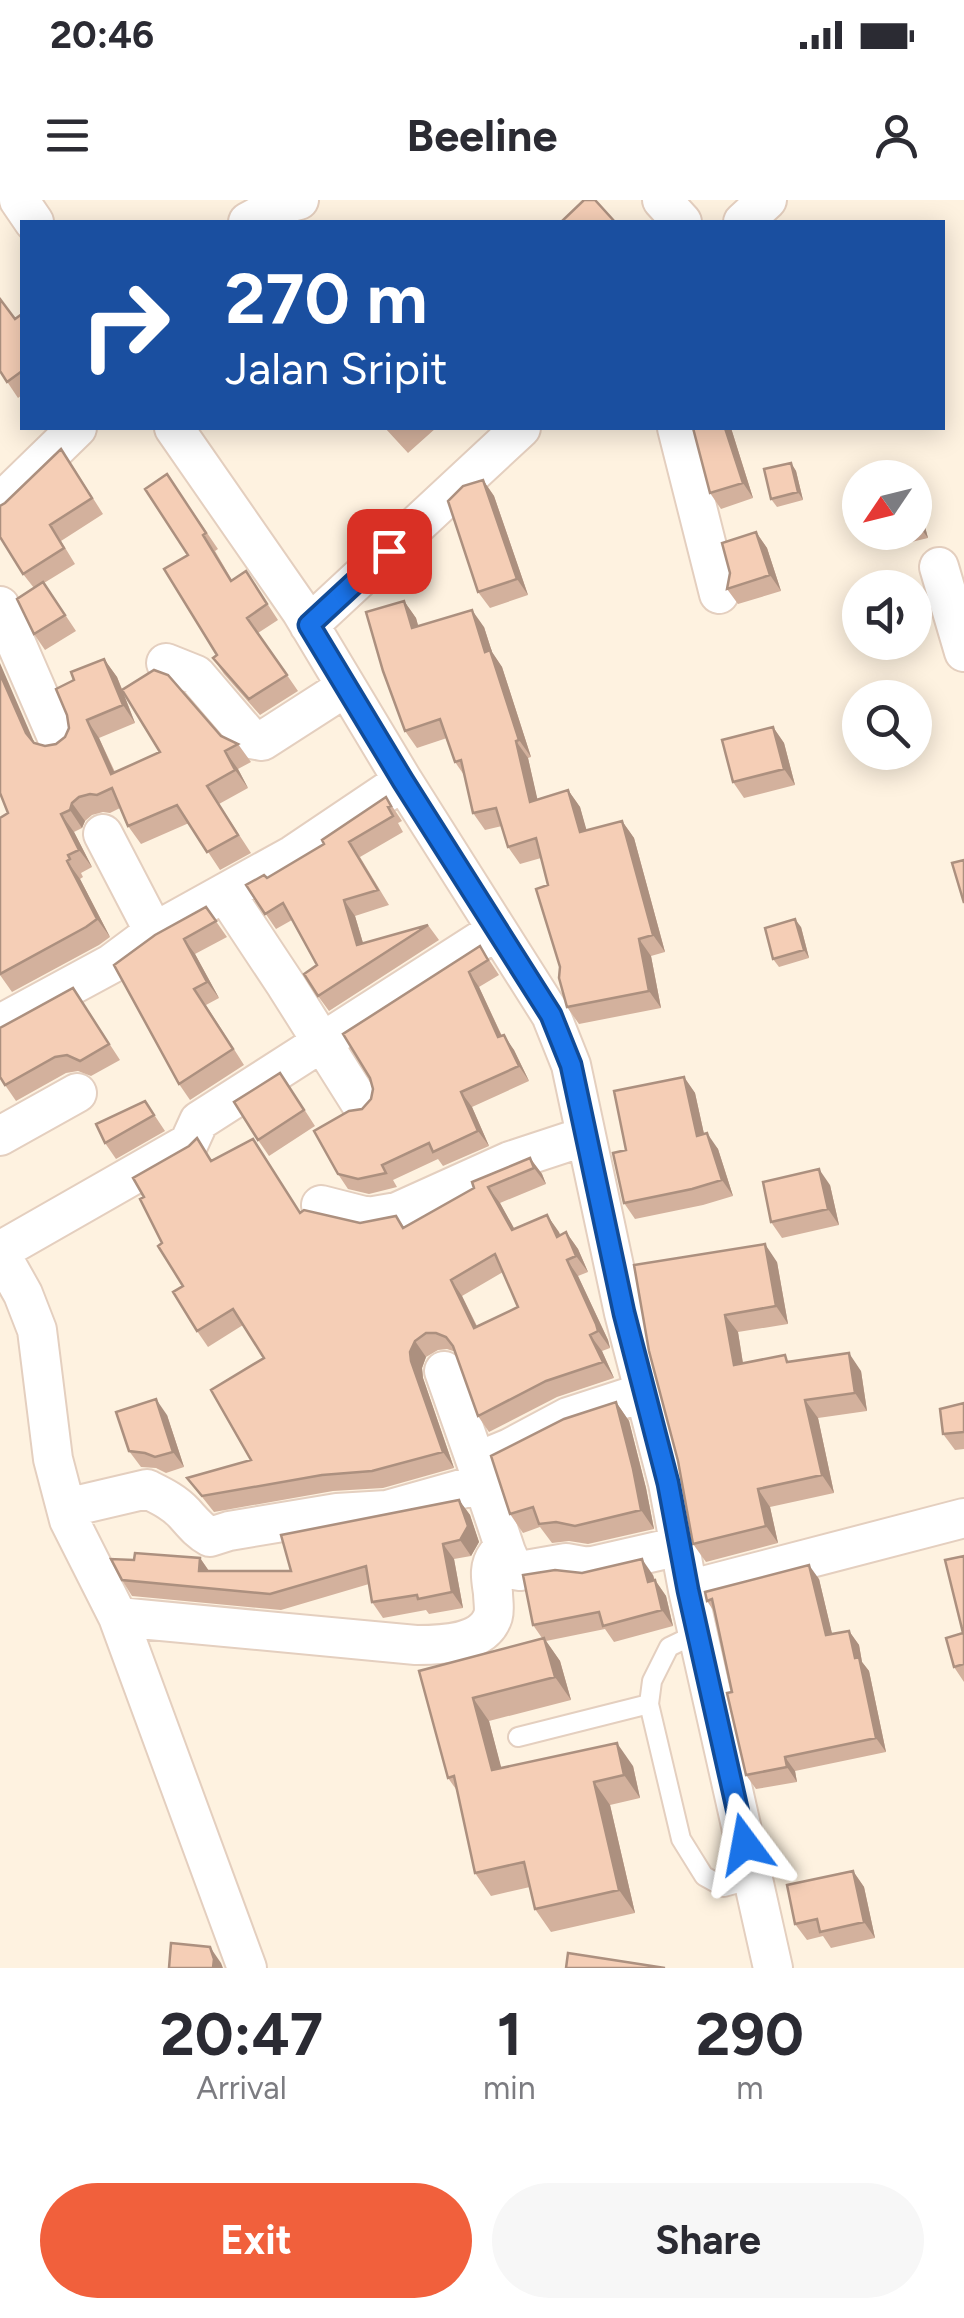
<!DOCTYPE html>
<style>
body{margin:0;font-family:Figtree,sans-serif;background:#f7f7f7;color:#2b2b33;height:100vh;display:flex;flex-direction:column;font-size:38px;white-space:nowrap}
*{box-sizing:border-box;margin:0}
p{font-size:32px;color:#7c7c81}
.icon{flex:none;width:55px;height:55px;fill:none;stroke:currentColor;stroke-width:2;stroke-linecap:round;stroke-linejoin:round}
.map{position:relative;height:1768px;overflow:hidden}
.drawer{display:flex;flex-direction:column;background:#fff;flex:1}
.drawer>*{flex:none}
.hud{position:absolute;left:20px;top:20px;width:925px;height:210px;border-radius:0px;box-shadow:0 5px 25px #0003;background:#1a4fa0;color:#fff;overflow:hidden}
.needle{width:65px;rotate:235deg}
.fabs{position:absolute;left:842px;top:260px;display:grid;gap:20px}
.fabs a{display:grid;place-items:center;width:90px;height:90px;border-radius:50%;background:#fff;box-shadow:0 5px 25px #0003;font-size:50px}
.pin{position:absolute;display:grid;place-items:center;width:85px;height:85px;color:#fff;margin:-42px;border-radius:20px;box-shadow:0 5px 15px #0006}
.me{position:absolute;width:110px;margin:-55px;rotate:347deg;stroke-linejoin:round;filter:drop-shadow(0 0 8px #0008)}
.turn{display:flex;align-items:center;gap:35px;height:210px;padding:0 40px;font-size:45px}
.turn .icon{width:130px;height:130px;stroke-width:2.5}
.turn b{display:block;font-size:70px;line-height:85px}
.eta{display:flex;justify-content:space-evenly;align-items:center;height:170px;text-align:center}
.eta b{font-size:60px;font-weight:700;line-height:70px}
.cta{display:flex;gap:20px;margin-top:auto;padding:20px 40px}
.cta a{flex:1;height:115px;border-radius:60px;background:#f1603c;color:#fff;font-size:40px;font-weight:700;line-height:115px;text-align:center}
.cta a+a{background:#f7f7f7;color:#2b2b33}
.status{display:flex;justify-content:space-between;align-items:center;height:70px;padding:0 50px;background:#fff;direction:ltr}
.status svg{height:28px;fill:currentColor}
header{display:flex;justify-content:space-between;align-items:center;height:130px;padding:0 40px;background:#fff;font-size:45px;font-weight:700}
.map>svg:first-child{display:block}
.lines{fill:none;stroke-linecap:round;stroke-linejoin:round}
.service-casing{stroke:#e4cfbf;stroke-width:22}
.minor-casing{stroke:#e4cfbf;stroke-width:42}
.service{stroke:#fff;stroke-width:18}
.minor{stroke:#fff;stroke-width:38}
.wall{fill:#d3b19d;fill-rule:evenodd}
.shaded-wall{fill:#ac907f}
.building{fill:#f5ceb6;stroke:#ac907f;stroke-width:2.5;fill-rule:evenodd}
.route-casing{stroke:#114b97;stroke-width:25}
.route{stroke:#1a73e8;stroke-width:18}
</style>
<div class="status"><b>20:46</b><svg viewBox="0 0 49 12"><path d="M0 12V9h3v3zM5 12V6h3v6zM10 12V3h3v9zM15 12V0h3v12zM26 1h20v11H26zM47 4h2v5h-2z"/></svg></div>
<header><svg class="icon" aria-label="menu" viewBox="0 0 24 24"><path d="M4 6h16M4 12h16M4 18h16"/></svg>Beeline<svg class="icon" aria-label="person" viewBox="0 0 24 24"><circle cx="12" cy="8" r="4"/><path d="M4 21q1-7 8-7t8 7"/></svg></header>
<div class="map">
<svg width="964" height="1768" viewBox="0 0 964 1768">
<rect width="100%" height="100%" fill="#fef2e0"/>
<g class="lines">
<!-- service casing -->
<g class="service-casing">
<path id="service" d="M698 1433 669 1447 652 1481 649 1504 681 1639 704 1676 724 1687 753 1679
M518 1537 649 1504"/>
</g>
<!-- minor casing -->
<g class="minor-casing">
<path id="minor" d="M19 0 34 22
M662 0 682 22
M248 22 279 5 299 0
M743 22 767 0
M174 228 301 411 403 581 551 815 571 865 624 1113 668 1283 688 1390 773 1768
M677 228 719 394
M0 303 77 228
M939 367 964 452
M0 406 59 542
M309 425 521 228
M166 463 196 475 251 539 262 541 346 487
M103 634 154 732 293 655 403 581
M225 693 286 785 361 904
M0 824 111 764 154 732
M0 936 77 893
M321 1005 368 1017 397 1012 510 961 586 936
M0 1051 189 943 199 921 497 730
M0 1053 23 1094 37 1130 53 1259 69 1320 118 1417 247 1768
M444 1171 476 1262 510 1248 568 1217 645 1192
M476 1262 506 1352 514 1370 520 1371 566 1363 588 1367 680 1346
M66 1308 147 1289C161 1296 174 1302 184 1313 193 1323 199 1331 210 1337L229 1331 337 1313 387 1310 483 1283
M688 1390 964 1318
M118 1417 416 1445C440 1445 484 1445 493 1416 495 1409 493 1400 493 1393 491 1379 488 1367 497 1355L506 1352"/>
</g>
<!-- service -->
<use href="#service" class="service"/>
<!-- minor -->
<use href="#minor" class="minor"/>
</g>
<!-- wall -->
<path class="wall" d="M22 114V195L18 198 0 171 15 119Z
M385 228H436L408 253Z
M731 228 753 298 721 309 710 293Z
M791 263 796 271 803 300 777 307 771 299Z
M72 265 103 314 61 341 75 364 44 383 76 431 45 450 34 434V388L23 374Z
M167 274 218 349 215 351 232 380 246 371 278 420 258 433 298 491 260 515 224 474 213 458 217 455Z
M483 280 494 296 528 395 490 408 478 392Z
M915 297 918 301 928 338 895 346 885 332H915Z
M756 332 767 348 781 391 738 404 727 389Z
M404 401 416 418 418 426 484 427 492 452 502 467 531 557 528 558 537 599 568 590 580 607 586 630 622 621 634 638 665 752 651 756 661 808 579 824 567 807 548 685 541 658 520 664 508 647 502 626 485 630 473 613 464 575 455 562 447 538 417 548 405 531Z
M104 459 117 477 122 489 238 544 251 562 238 569 248 588 219 604 251 653 220 670 189 623 141 644 128 626 120 608 110 613 103 612 92 615 85 621 82 628 74 632 92 667 81 673 83 677 80 679 110 737 99 745 12 792 0 775V618L8 613 35 543 45 546 56 544 65 537 69 528 74 480ZM123 492 160 552 115 572 99 538 135 523Z
M773 527 784 543 795 585 744 598 733 582Z
M386 597 402 621 398 623 403 632 360 657 389 705 355 716 363 743 428 725 439 740 329 811 318 796 317 765 292 720 276 729 246 685 267 678 324 644Z
M206 707 227 737 195 754 219 798 206 805 244 865 190 900 179 884 114 765Z
M801 727 809 758 779 767 773 759Z
M480 746 499 775 479 787 502 836 514 850 529 881 472 907 489 946 443 966 438 959 393 980 397 987 369 994 348 989 338 974 362 909 371 899 373 889 370 878Z
M73 788 120 860 91 876 78 871 66 873 16 901 5 885Z
M684 877 695 893 704 934 718 949 733 996 703 1005 635 1019 624 1003 626 950Z
M291 889 315 926 269 956 258 940Z
M145 901 165 931 116 959 105 943Z
M189 946 212 960 264 955 300 1013 360 1023 396 1016 404 1027 530 958 542 974 546 984 500 1003 514 1029 547 1015 560 1035 566 1032 578 1049 588 1072 578 1076 608 1140 610 1148 602 1151 614 1178 557 1197 489 1232 478 1216 456 1152 447 1149 438 1150 426 1157 422 1168 423 1178 454 1268 383 1288 333 1291 214 1312 187 1278 251 1260 264 1158 243 1125 208 1147 197 1131 183 1086 162 1043 144 997ZM503 1072 518 1107 477 1126 462 1096Z
M830 985 839 1025 782 1038 771 1022Z
M777 1062 788 1124 738 1132 743 1163 790 1162 861 1171 867 1211 818 1218 834 1293 770 1307 778 1343 706 1362 693 1344 678 1261 649 1151Z
M616 1202 629 1221 646 1288 654 1329 588 1344 569 1341 552 1343 540 1327 523 1333 510 1314Z
M964 1203V1249L955 1250 943 1234Z
M167 1215 184 1267 166 1273 156 1268 141 1267 129 1251Z
M459 1300 470 1315 479 1342 471 1356 454 1359 463 1408 429 1414 426 1410 383 1418 372 1402 369 1384 281 1410 132 1396 122 1380 134 1360 200 1358 209 1371H291Z
M964 1356V1482L954 1467 963 1433Z
M582 1373 653 1375 655 1380 666 1396 673 1426 614 1442 605 1429 546 1441 560 1461 571 1500 489 1521 501 1568 633 1566 640 1598 610 1605 635 1713 551 1732 535 1709 530 1687 491 1696 475 1673 458 1592 448 1578 419 1471 542 1438 533 1425Z
M819 1379 832 1434 849 1431 859 1445 862 1462 869 1471 886 1552 795 1571 797 1582 756 1589 746 1575 732 1492 715 1413 707 1401Z
M853 1671 864 1687 875 1738 831 1748 823 1736 807 1740 795 1724Z"/>
<!-- shaded-wall -->
<path class="shaded-wall" d="M725 228H731L753 298 743 283Z
M791 263 796 271 803 300 798 292Z
M483 280 494 296 528 395 517 379Z
M915 297 918 301 928 338 916 322Z
M756 332 767 348 781 391 770 375Z
M404 401 416 418 424 446 412 428Z
M472 410 484 427 492 452 502 467 531 557 519 540 485 452Z
M104 459 117 477 135 523 123 505Z
M0 463 38 551 26 533 0 474Z
M87 520 99 538 123 592 111 574Z
M773 527 784 543 795 585 784 569Z
M516 541 528 558 542 619 530 602Z
M225 551 238 569 248 588 235 570Z
M568 590 580 607 592 649 580 632Z
M72 603 85 621 82 628 70 610Z
M61 614 74 632 92 667 79 650Z
M622 621 634 638 665 752 653 735Z
M67 661 80 679 110 737 97 719Z
M344 700 355 716 368 760 357 745Z
M795 719 801 727 809 758 804 750Z
M184 739 195 754 219 798 207 782Z
M639 739 651 756 661 808 649 791Z
M469 772 479 787 509 852 498 837Z
M504 835 514 850 529 881 519 866Z
M684 877 695 893 708 952 697 936Z
M461 892 472 907 489 946 478 931Z
M707 933 718 949 733 996 722 980Z
M530 958 542 974 546 984 534 968Z
M819 969 830 985 839 1025 828 1009Z
M488 987 500 1003 524 1046 512 1030Z
M547 1015 559 1032 568 1053 557 1037Z
M566 1032 578 1049 588 1072 576 1056Z
M765 1044 777 1062 788 1124 776 1106Z
M567 1060 578 1076 608 1140 610 1148 598 1131Z
M451 1080 462 1096 485 1144 474 1128Z
M725 1115 738 1132 746 1183 734 1165Z
M590 1135 602 1151 614 1178 603 1162Z
M415 1141 426 1157 422 1168 423 1178 454 1268 443 1252 411 1161 410 1152Z
M849 1153 861 1171 867 1211 855 1193Z
M156 1199 167 1215 184 1267 173 1252Z
M805 1200 818 1218 834 1293 822 1275Z
M616 1202 629 1221 646 1288 654 1329 641 1310Z
M758 1289 770 1307 778 1343 766 1326Z
M459 1300 470 1315 479 1342 471 1356 460 1340Z
M443 1344 454 1359 463 1408 452 1392Z
M200 1358 211 1374 199 1371Z
M642 1359 653 1375 657 1390 655 1380 666 1396 673 1426 662 1410 648 1382Z
M809 1365 819 1379 836 1450 826 1435Z
M849 1431 859 1445 862 1462 869 1471 886 1552 876 1538Z
M544 1438 560 1461 571 1500 555 1477Z
M473 1498 489 1521 508 1593 492 1570Z
M617 1543 633 1566 640 1598 624 1575Z
M785 1557 795 1571 797 1582 787 1567Z
M594 1582 610 1605 635 1713 619 1690Z
M853 1671 864 1687 875 1738 864 1722Z
M210 1747 221 1763 223 1768H213Z"/>
<!-- building -->
<path class="building" d="M584 0H595L615 22H561Z
M0 99 15 119 22 114V171L7 182 0 171Z
M693 228H725L743 283 710 293Z
M61 249 92 298 50 325 64 348 23 374 0 337V306L5 303Z
M791 263 798 292 771 299 764 269Z
M167 274 206 333 203 335 231 381 246 371 267 404 247 418 287 475 249 499 213 458 217 455 164 369 188 355 145 289Z
M483 280 517 379 478 392 448 301 463 286Z
M756 332 770 375 727 389 730 373 722 343Z
M43 382 65 415 34 434 17 399Z
M404 401 412 428 472 410 485 452 490 450 519 540 516 541 530 602 568 590 580 632 622 621 653 735 639 739 649 791 567 807 559 778 560 767 536 689 548 685 536 638 508 647 496 608 473 613 461 560 455 562 440 519 405 531 383 471 366 412Z
M104 459 123 505 87 520 111 574 160 552 122 490 154 470 168 475 221 536 238 544 225 551 235 570 207 586 238 635 207 652 177 605 128 626 112 588 97 595 90 594 79 597 72 603 70 610 61 614 79 650 68 655 70 659 67 661 97 719 86 727 0 774V618L8 613 0 593V474L26 533 34 543 45 546 56 544 65 537 69 528 67 515 56 489 74 480 71 472Z
M773 527 784 569 733 582 722 540Z
M386 597 391 606 388 607 393 616 349 642 378 690 344 700 357 745 428 725 318 796 304 774 317 765 283 703 265 714 246 685 264 675 267 678 324 644 322 640Z
M964 660V703L952 663Z
M206 707 216 721 184 739 207 782 194 789 233 849 179 884 114 765 155 735Z
M795 719 804 750 773 759 765 728Z
M480 746 488 760 469 772 498 837 504 835 519 866 461 892 478 931 433 952 429 943 382 965 386 973 358 979 338 974 314 931 349 911 362 909 371 899 373 889 370 878 343 834Z
M73 788 109 844 80 861 67 855 55 857 5 885 0 877V828Z
M280 873 304 910 258 940 234 902Z
M684 877 697 936 707 933 722 980 692 989 624 1003 613 953 626 950 614 891Z
M145 901 154 915 105 943 96 924Z
M197 938 211 961 253 939 300 1013 304 1010 360 1023 396 1016 403 1028 474 988 472 982 530 958 534 968 488 987 512 1030 547 1015 557 1037 566 1032 576 1056 567 1060 596 1124 598 1131 590 1135 603 1162 546 1181 478 1216 453 1146 446 1137 436 1133H426L415 1141 410 1152 411 1161 443 1252 372 1271 322 1275 202 1296 187 1278 251 1260 211 1190 264 1158 233 1109 197 1131 173 1092 183 1086 158 1046 162 1043 140 999 144 997 133 978 189 946ZM495 1054 518 1107 474 1128 451 1080Z
M819 969 828 1009 771 1022 763 982Z
M765 1044 776 1106 725 1115 734 1165 785 1155 787 1162 849 1153 855 1193 805 1200 822 1275 758 1289 766 1326 693 1344 678 1261 649 1151 634 1065Z
M156 1199 173 1252 155 1257 145 1253 129 1251 116 1212Z
M616 1202 633 1269 641 1310 575 1326 556 1322 539 1324 533 1307 510 1314 491 1256 564 1219Z
M964 1203V1232L943 1234 940 1209Z
M459 1300 468 1326 460 1340 443 1344 452 1392 418 1399 417 1395 372 1402 366 1366 270 1394 122 1380 111 1359 134 1360 135 1353 200 1358 199 1371H291L281 1335Z
M964 1356V1464L954 1467 946 1438 963 1433 945 1360Z
M642 1359 648 1382 655 1380 662 1410 603 1426 599 1412 533 1425 523 1375 555 1370 582 1373Z
M809 1365 826 1435 849 1431 855 1458 859 1457 876 1538 785 1557 787 1567 746 1575 727 1493 732 1492 712 1399 707 1401 705 1392Z
M544 1438 555 1477 473 1498 492 1570 617 1543 624 1575 594 1582 619 1690 535 1709 524 1662 475 1673 454 1576 448 1578 419 1471Z
M853 1671 864 1722 820 1732 817 1719 795 1724 787 1685Z
M171 1743 210 1747 214 1759 213 1768H169Z
M568 1753 665 1768H566Z"/>
<g class="lines">
<!-- route casing -->
<g class="route-casing">
<path id="route" d="M389 351 309 425 403 581 551 815 571 865 624 1113 668 1283 688 1390 745 1644"/>
</g>
<!-- route -->
<use href="#route" class="route"/>
</g>
</svg>
<div class="fabs">
<a><svg class="needle" viewBox="-14 -14 28 28"><path d="M0-13l5 13h-10z" fill="#e53935"/><path d="M0 13l5-13h-10z" fill="#7c7c81"/></svg></a>
<a><svg class="icon" aria-label="sound" viewBox="0 0 24 24"><path d="M4 9h4l5-4v14l-5-4H4zM17 9q2 3 0 6"/></svg></a>
<a><svg class="icon" aria-label="search" viewBox="0 0 24 24"><circle cx="10" cy="10" r="6"/><path d="M15 15l6 6"/></svg></a>
</div>
<div class="pin" style="left:389px;top:351px;background:#d93025"><svg class="icon" aria-label="arrive" viewBox="0 0 24 24"><path d="M6 21V4h12l-3 4 3 4H6"/></svg></div>
<svg class="me" style="left:745px;top:1644px" viewBox="-20 -20 40 40"><path d="M0-17L14 15 0 8-14 15z" fill="#1a73e8" stroke="#fff" stroke-width="4"/></svg>
<div class="hud">
<div class="turn"><svg class="icon" aria-label="right" viewBox="0 0 24 24"><path d="M7 20v-9h11M14 6l5 5-5 5"/></svg><div><b>270 m</b>Jalan Sripit</div></div>
</div>
</div>
<section class="drawer">
<div class="eta">
<div><b>20:47</b><p>Arrival</p></div>
<div><b>1</b><p>min</p></div>
<div><b>290</b><p>m</p></div>
</div>
<div class="cta"><a>Exit</a><a>Share</a></div>
</section>
